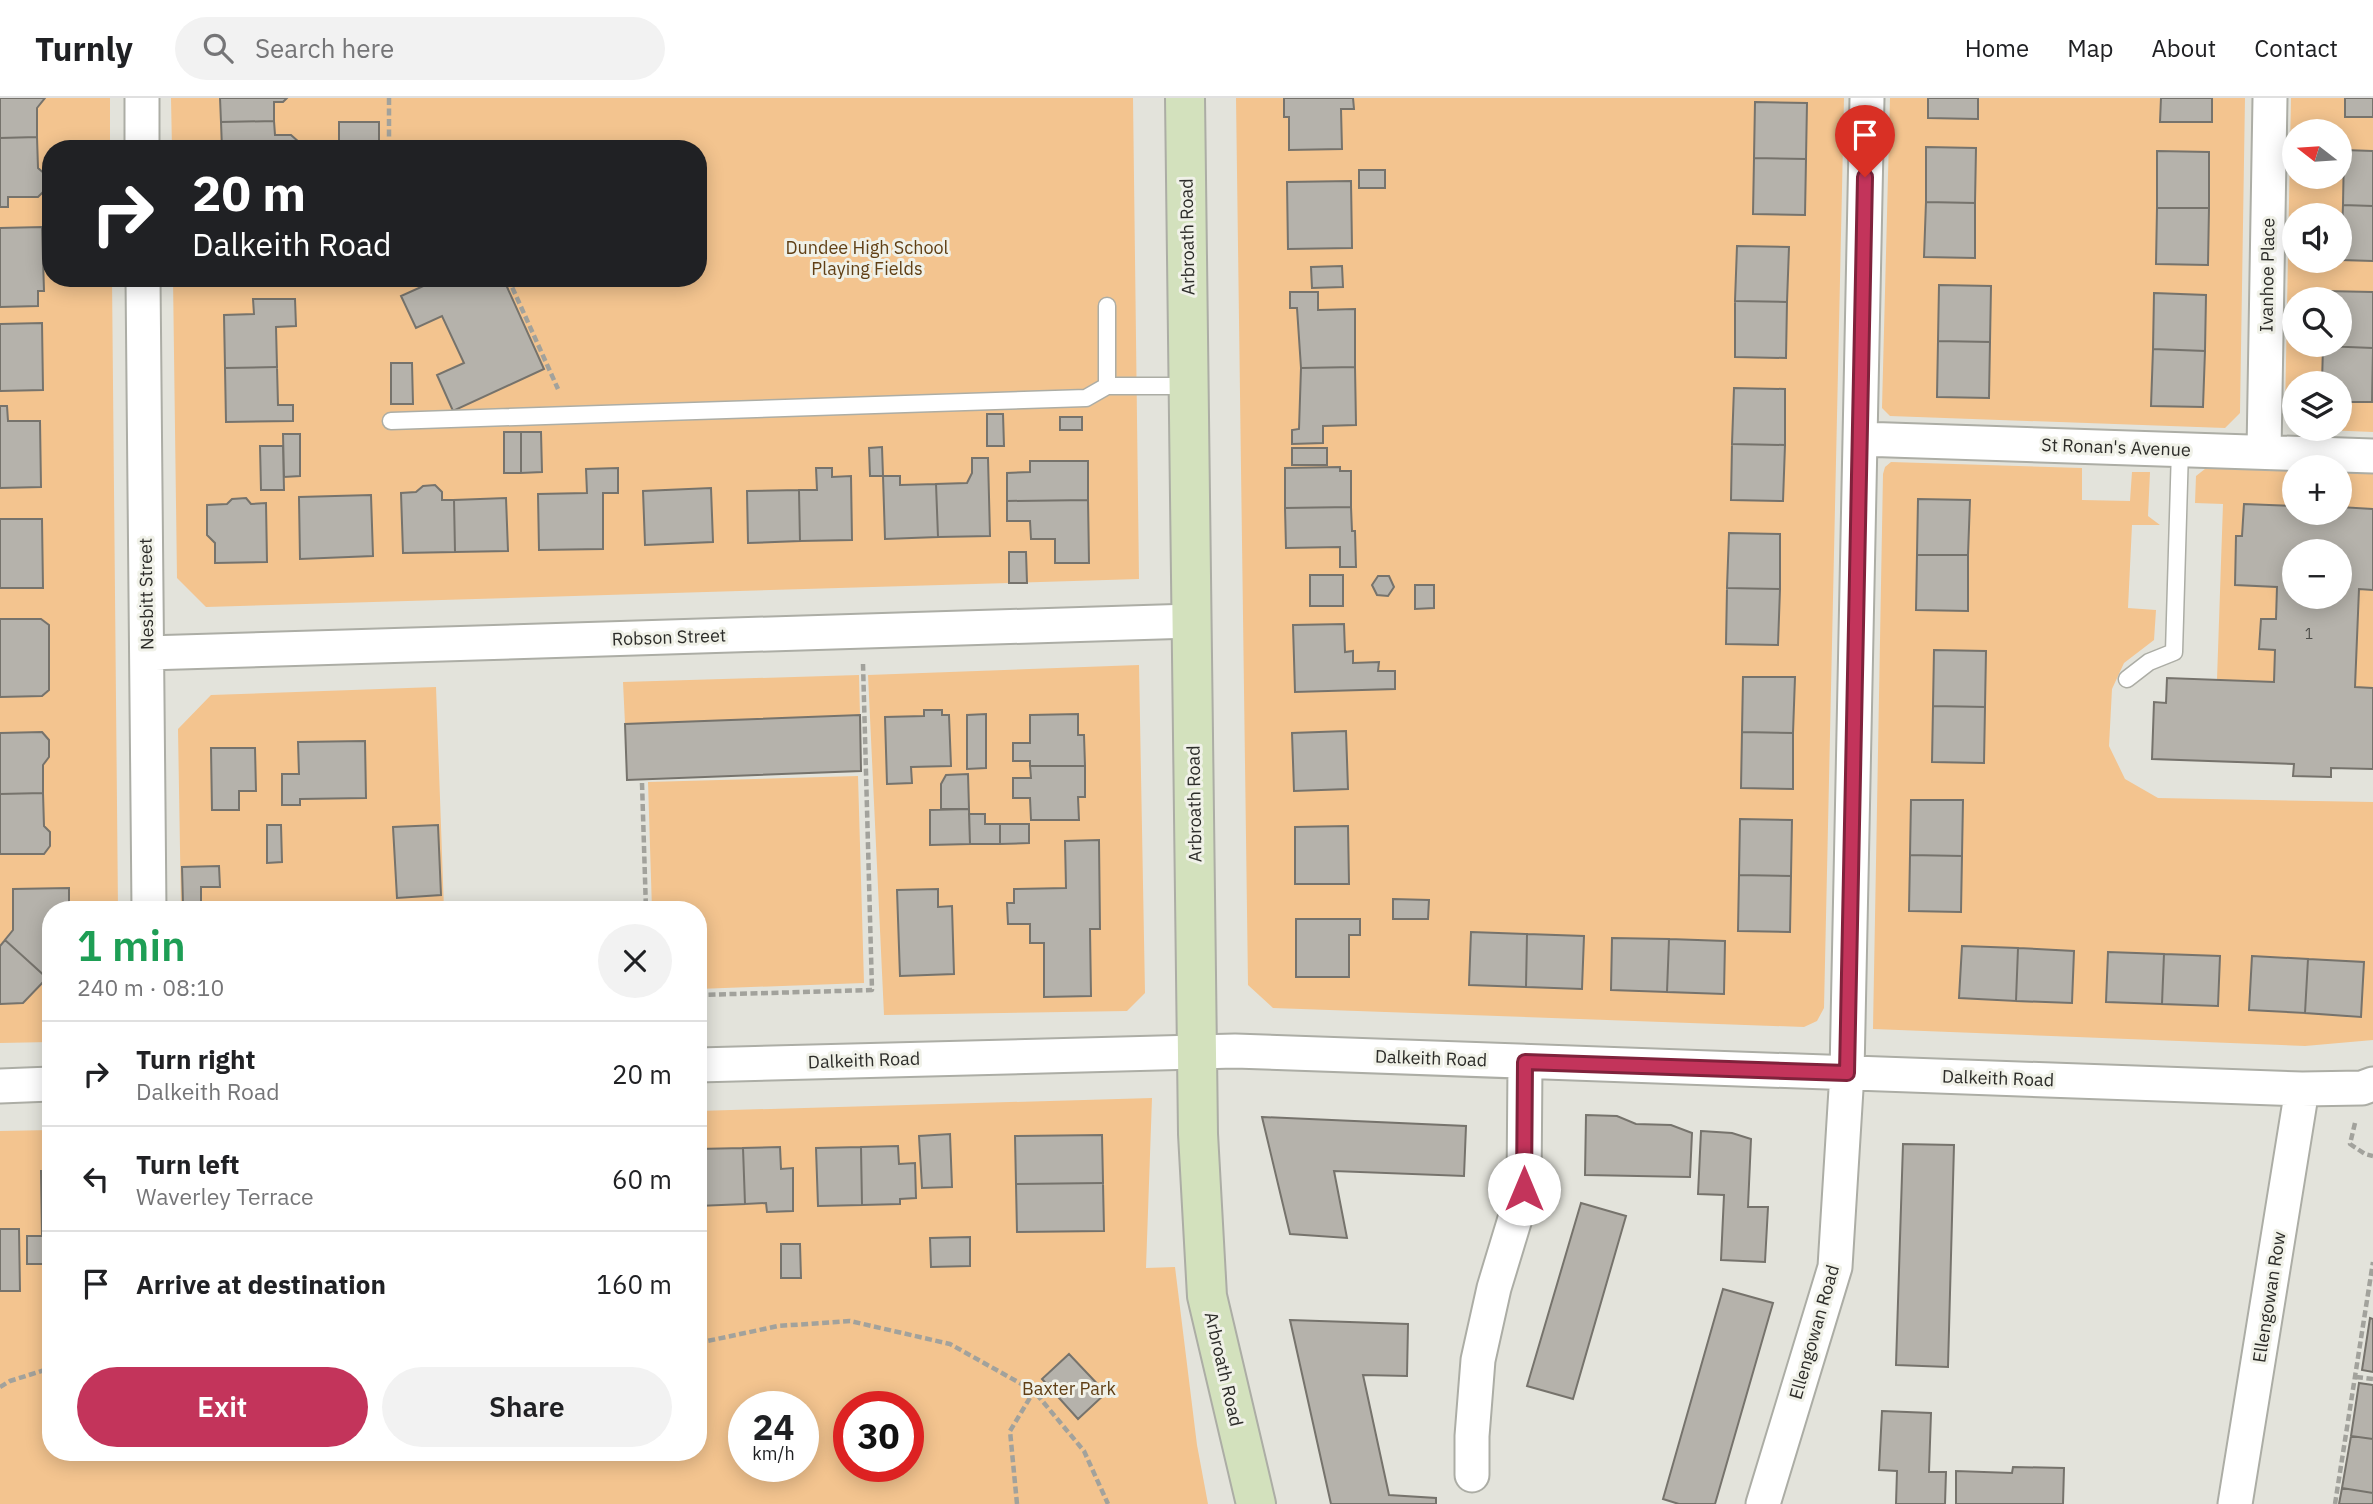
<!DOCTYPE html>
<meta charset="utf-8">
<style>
body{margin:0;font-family:"IBM Plex Sans",sans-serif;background:#f2f2f2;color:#202124;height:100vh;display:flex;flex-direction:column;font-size:26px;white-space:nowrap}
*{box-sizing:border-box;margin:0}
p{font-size:23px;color:#757577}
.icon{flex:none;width:38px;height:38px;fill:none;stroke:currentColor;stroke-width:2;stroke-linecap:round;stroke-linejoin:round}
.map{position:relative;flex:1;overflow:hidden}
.sheet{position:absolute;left:42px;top:803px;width:665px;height:560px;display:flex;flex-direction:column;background:#fff;border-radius:28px;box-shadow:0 4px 18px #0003}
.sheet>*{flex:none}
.banner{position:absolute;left:42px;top:42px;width:665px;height:147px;border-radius:28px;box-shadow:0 4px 18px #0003;background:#202124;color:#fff;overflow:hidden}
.needle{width:46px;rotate:287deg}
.tools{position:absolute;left:2282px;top:21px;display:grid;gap:14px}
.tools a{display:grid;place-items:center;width:70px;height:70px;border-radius:50%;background:#fff;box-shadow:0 4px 18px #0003;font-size:35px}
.speed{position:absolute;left:728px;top:1293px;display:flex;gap:14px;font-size:35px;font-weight:700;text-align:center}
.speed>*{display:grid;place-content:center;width:91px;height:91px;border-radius:50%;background:#fff;box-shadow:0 4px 18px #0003;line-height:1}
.speed small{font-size:18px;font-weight:400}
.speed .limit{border:10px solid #d22;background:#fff;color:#111}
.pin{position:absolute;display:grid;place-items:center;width:60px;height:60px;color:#fff;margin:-72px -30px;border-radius:50% 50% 50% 0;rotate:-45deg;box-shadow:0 0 7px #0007}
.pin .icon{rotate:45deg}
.me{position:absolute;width:77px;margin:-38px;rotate:0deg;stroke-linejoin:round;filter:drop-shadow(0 0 5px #0008)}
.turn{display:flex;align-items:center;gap:24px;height:147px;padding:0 35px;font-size:32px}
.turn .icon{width:91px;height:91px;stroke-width:2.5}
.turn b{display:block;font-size:49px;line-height:60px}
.round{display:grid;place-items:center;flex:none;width:74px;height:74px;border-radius:37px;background:#f2f2f2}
.summary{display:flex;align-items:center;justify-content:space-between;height:119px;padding:0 35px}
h1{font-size:42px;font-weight:600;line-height:52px;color:#1e9e55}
.cta{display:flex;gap:14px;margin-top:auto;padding:14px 35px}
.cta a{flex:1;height:80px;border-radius:42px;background:#c3345b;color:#fff;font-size:28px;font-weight:600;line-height:80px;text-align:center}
.cta a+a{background:#f2f2f2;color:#202124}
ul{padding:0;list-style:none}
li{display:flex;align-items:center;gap:21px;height:105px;padding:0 35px;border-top:2px solid #e0e0e0}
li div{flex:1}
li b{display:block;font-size:26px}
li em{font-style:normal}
header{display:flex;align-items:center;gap:42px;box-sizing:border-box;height:98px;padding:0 35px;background:#fff;border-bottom:2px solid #e0e0e0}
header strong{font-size:33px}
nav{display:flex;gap:38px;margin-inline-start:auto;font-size:24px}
.search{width:490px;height:63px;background:#f2f2f2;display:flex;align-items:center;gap:18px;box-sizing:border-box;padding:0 24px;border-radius:38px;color:#757577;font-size:26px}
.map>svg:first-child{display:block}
.green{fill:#f3c48f;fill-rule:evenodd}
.building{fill:#b5b2ab;stroke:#76736c;stroke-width:2;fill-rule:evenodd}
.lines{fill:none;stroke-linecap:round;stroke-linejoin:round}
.lane-casing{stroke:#acada5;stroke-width:19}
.street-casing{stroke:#acada5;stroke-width:37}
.secondary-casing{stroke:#acada5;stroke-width:42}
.path{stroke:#a2a29c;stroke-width:4.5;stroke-dasharray:7 3.5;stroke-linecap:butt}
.lane{stroke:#fff;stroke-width:16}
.street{stroke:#fff;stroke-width:33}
.secondary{stroke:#d3e1bd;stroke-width:38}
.route-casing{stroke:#7f223b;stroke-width:18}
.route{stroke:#c3345b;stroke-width:12}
.labels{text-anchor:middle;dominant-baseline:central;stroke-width:6;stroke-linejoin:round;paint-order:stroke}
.number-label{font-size:14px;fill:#4e4e4a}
.street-label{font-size:18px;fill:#2c2c29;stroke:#f0f1e8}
.park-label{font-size:18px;fill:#603f15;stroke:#f0f1e8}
</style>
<header>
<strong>Turnly</strong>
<div class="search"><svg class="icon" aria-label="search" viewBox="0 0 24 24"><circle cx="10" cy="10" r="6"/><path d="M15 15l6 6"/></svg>Search here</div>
<nav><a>Home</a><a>Map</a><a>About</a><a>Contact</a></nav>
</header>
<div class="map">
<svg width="2373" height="1406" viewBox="0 0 2373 1406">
<rect width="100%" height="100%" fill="#e3e3db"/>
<!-- green -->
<path class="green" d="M0 0H110V51H51V180H112L118 812H51V944L0 945Z
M171 0H1133L1139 481 206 509 177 480 173 180H698V51H172Z
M1236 0H1844L1824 910 1817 923 1804 929 1273 910 1248 887Z
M1890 0H2245L2240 315 2225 330 1890 318 1882 310Z
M2291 0H2373V334L2300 331H2340V285H2294V327L2285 315ZM2294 33H2340V79H2294ZM2294 117H2340V163H2294ZM2294 201H2340V247H2294Z
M1891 364 2082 370V402L2130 403 2132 374H2150L2148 418 2160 427H2132L2128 510 2156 512 2154 542 2124 565 2112 591 2109 648 2125 681 2158 700 2373 704V942L2305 948 1873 931 1883 376 1885 369Z
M2210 367 2294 370V408L2244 406 2242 438 2236 439 2235 487 2277 489 2276 521H2261L2260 551 2275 552 2274 584 2217 582 2223 406 2195 405 2196 378Z
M2340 371 2373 373V411L2340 409Z
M2359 491 2373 492V590L2355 589Z
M1139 567 1145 895 1127 913 884 917 868 577Z
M859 577 860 617 625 626 623 584Z
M436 589 444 812H181L178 631 211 597Z
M858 678 864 885 698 891V812H652L648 684Z
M1152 1000 1146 1170 1175 1169 1197 1347 1208 1406H0V1033L51 1032V1354H698V1013ZM744 1309H803V1368H744ZM849 1309H908V1368H849Z"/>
<!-- building -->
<path class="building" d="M0 0H45L37 10V39L0 40Z
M220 0H287L283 4H274V23L221 24Z
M1284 0H1353L1354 11H1341L1342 51 1289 52V19H1284Z
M1928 0H1978V21L1928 20Z
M2161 0H2212V24H2160Z
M2345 0H2373V19H2345Z
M1755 4 1807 5 1806 61 1754 60Z
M274 23 275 37H291L300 45V51H222L221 24Z
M339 24H379V51H339Z
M37 39 38 70 46 77V91L38 99H8V109H0V40Z
M1926 49 1976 50 1975 105 1926 104Z
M2344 52 2373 53V108L2343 107Z
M2157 53 2209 54V110H2157Z
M1754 60 1806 61 1805 117 1753 116Z
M1359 72H1385V90H1359Z
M1351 83 1352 150 1288 151 1287 84Z
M1926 104 1975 105V160L1924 159Z
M2343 107 2373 108V163L2341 162Z
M2157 110H2209L2208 167 2156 166Z
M42 129 44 193H38V208L0 209V130Z
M1737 148 1789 149 1787 204 1735 203Z
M1342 168 1343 189 1312 190 1311 169Z
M441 180H503L544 271 453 313 437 277 464 265 442 218 416 230 401 198Z
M1939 187 1991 188 1990 244 1938 243Z
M2324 193 2373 194V250L2323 248 2340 247V201H2324Z
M1290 194H1318V212L1355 211V269L1301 270 1297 210H1290Z
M2154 195 2206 197 2205 253 2153 251Z
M253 201H295L296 228 276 229 277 269 225 270 224 217 254 216Z
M1735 203 1787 204 1786 260 1735 259Z
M42 225 43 292 0 293V226Z
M1938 243 1990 244 1989 300 1937 299Z
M2323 248 2373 250 2372 304H2340V285H2322Z
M2153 251 2205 253 2203 309 2151 308Z
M391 265H412L413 306H391Z
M277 269 278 307H293V323L226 324 225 270Z
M1355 269 1356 327 1323 328V345L1292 346V332L1299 331 1301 270Z
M1734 290 1785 291V347L1732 346Z
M0 308H7L8 323H40L41 389 0 390Z
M987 316H1003L1004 348H987Z
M1060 319H1082V332H1060Z
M504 334H521V375H504Z
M521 334H541L542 374 521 375Z
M283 336H300V378L284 379Z
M1732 346 1785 347 1783 403 1731 402Z
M260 348H283L284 392H261Z
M882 349 883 378H870L869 350Z
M1292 350H1327V367H1292Z
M972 360H988L990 438 938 439 936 386 967 385 972 375Z
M1030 363H1088V402L1007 403V375L1030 374Z
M1340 369V373H1351V409L1285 410V370Z
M618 370V395H603V451L539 452 538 396 587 395 586 371Z
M816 370H832V379L851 378 852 442 800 443 799 392H817Z
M883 378H900V387L936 386 938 439 885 441Z
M435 387 442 394V402H454L455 454 403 455 401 395 416 394 423 388Z
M711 390 713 444 645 447 643 393Z
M799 392 800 443 748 445 747 393Z
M371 397 373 458 300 461 299 399Z
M246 400 251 406 266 405 267 464 215 465V445L207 437V407L227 406 232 401Z
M506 400 508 453 455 454 454 402Z
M1918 401 1970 402 1968 457H1917Z
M1088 402 1089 465H1055V441H1031L1030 423H1007V403Z
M2244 406 2294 408V415H2340V409L2373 411V492L2359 491 2355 589 2373 590V671L2331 670V679L2293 678 2294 666 2152 661 2154 604 2166 605 2167 580 2274 584 2275 552 2259 551 2261 521H2276L2277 489 2235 487 2236 438H2242ZM2294 453H2340V499H2294Z
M1351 409 1352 433H1355L1356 469H1340V449L1286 450 1285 410Z
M0 421H42L43 490H0Z
M1729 435 1780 436V491L1727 490Z
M1009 454H1026L1027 485H1009Z
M1917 457H1968V513L1916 512Z
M1310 477H1343V508H1310Z
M1378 478H1389L1394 489 1388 498 1377 497 1372 487Z
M1415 487H1434V510L1415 511Z
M1727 490 1780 491 1778 547 1726 546Z
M0 521H41L49 527V592L42 598 0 599Z
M1344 526 1345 554 1353 553V565L1379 564 1378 573H1395V591L1295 594 1293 527Z
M1934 552 1986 553 1985 609 1933 608Z
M1743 579H1795L1793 635 1742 634Z
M1933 608 1985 609 1984 665 1932 664Z
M924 612H942V617H949L951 668 911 669 912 685 887 686 885 619 924 618Z
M986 616V670L967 671V617Z
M1078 616V637H1084L1085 668H1030V663H1013V645H1030V617Z
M860 617 861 673 627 682 625 626Z
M1346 633 1348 691 1294 693 1292 635Z
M42 634 49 642V659L43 667V695L0 696V635Z
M1742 634 1793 635V691L1741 690Z
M365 643 366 700 300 701V707H282V676H299L298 644Z
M211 650H255L256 693H239V712H212Z
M1030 668H1085V699H1078L1079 722H1031L1030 700H1013V680H1031Z
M968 676 969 711H941V686L946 677Z
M43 695 44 728 50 734V748L44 756H0V696Z
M1911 702H1963L1962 758 1910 757Z
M969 711 970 746 930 747V712Z
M969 716H985V726H1000V746H970Z
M1740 721 1792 722 1791 778 1739 777Z
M1000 726H1029V745L1000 746Z
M267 727H281L282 764 267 765Z
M438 727 441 797 397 800 393 729Z
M1348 728 1349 786H1295V729Z
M1099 742 1100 831H1090L1091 898 1044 899V845H1030V826H1008L1007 805H1014V791L1066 790 1065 743Z
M1910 757 1962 758 1961 814 1909 813Z
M219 768 220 789H201V807H183L182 769Z
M1739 777 1791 778 1790 834 1738 833Z
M69 790V812H51V876L47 880 5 842 13 832V791Z
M938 791V809L952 808 954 876 900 878 897 792Z
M1393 801 1429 802 1428 821H1393Z
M1296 821H1360V837H1349V879H1296Z
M1471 834 1527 836 1526 889 1469 887Z
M1527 836 1584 838 1582 891 1526 889Z
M1612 840 1669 841 1667 894 1611 892Z
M1669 841 1725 843 1724 896 1667 894Z
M5 842 47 880 23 905 0 906V848Z
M1962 848 2018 850 2016 903 1959 900Z
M2018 850 2074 853 2072 905 2016 903Z
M2108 854 2164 856 2162 906 2106 904Z
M2164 856 2220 858 2218 908 2162 906Z
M2252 858 2308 861 2305 915 2249 912Z
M2308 861 2364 864 2361 919 2305 915Z
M1586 1017 1617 1018 1636 1026 1671 1027 1692 1035 1690 1079 1585 1077Z
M1262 1019 1466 1028 1464 1078 1334 1073 1347 1140 1290 1136Z
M1701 1033 1732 1035 1751 1041 1748 1109H1768L1765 1164 1721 1162 1724 1097 1698 1096Z
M950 1036 952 1089 922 1090 919 1038Z
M1102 1037 1103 1085 1016 1086 1015 1038Z
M1903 1046 1954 1047 1948 1269 1896 1267Z
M898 1048 899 1066 915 1065 916 1100 900 1101V1106L862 1107 861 1049Z
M780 1049 781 1071 793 1070V1113L767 1114 766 1105 745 1106 743 1050Z
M861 1049 862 1107 818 1108 816 1050Z
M743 1050 745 1106 698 1108V1051Z
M41 1073H51V1166H27V1138H42Z
M1103 1085 1104 1133 1017 1134 1016 1086Z
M1581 1105 1626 1118 1573 1301 1527 1288Z
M698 1121H702L703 1155H698Z
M0 1131H19L20 1193H0Z
M970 1139V1168L931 1169 930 1140Z
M781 1146H800L801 1180H781Z
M1723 1191 1773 1205 1715 1406H1679L1663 1401Z
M2370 1220 2373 1221V1274L2362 1272Z
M1290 1222 1408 1226 1407 1278 1363 1277 1389 1397 1436 1400V1406H1331Z
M1069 1256 1106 1295 1078 1321 1042 1281Z
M2359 1285 2373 1287V1341L2351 1338Z
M1882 1313 1931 1315 1929 1374H1946L1945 1406H1896L1897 1373 1879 1372Z
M2351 1338 2373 1341V1395L2342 1390Z
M2013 1369 2064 1370 2063 1406H1956V1373L2012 1375Z
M2342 1390 2373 1395V1406H2339Z"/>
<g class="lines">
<!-- lane casing -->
<g class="lane-casing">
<path id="lane" d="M1107 208V288H1189
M391 323 1086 300 1107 288
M2127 581 2149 564 2174 554 2180 351"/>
</g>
<!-- street casing -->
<g class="street-casing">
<path id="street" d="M142 0V51
M143 180 149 812
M1860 341 2373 358
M2264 354 2270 0
M147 555 1192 523
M698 967 1235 953 2302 991 2362 990 2373 986
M0 988 51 986
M1472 1377V1338L1478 1262 1494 1190 1524 1091 1525 964
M1763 1406 1835 1169 1847 975 1867 0
M2235 1406 2302 991"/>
</g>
<!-- secondary casing -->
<g class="secondary-casing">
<path id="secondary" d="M1185 0 1198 1036 1207 1198 1256 1406"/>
</g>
<!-- path -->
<path class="path" d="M389 0V51
M508 180 558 291
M642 685 646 812
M698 897 872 892 863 566
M2355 1025 2350 1046 2365 1056 2373 1058
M698 1245 778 1228 850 1223 950 1246 1034 1293 1084 1353 1108 1406
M2356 1279 2373 1281
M0 1289 10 1283 51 1270
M1017 1406 1010 1333 1034 1293
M2335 1406 2373 1164"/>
<!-- lane -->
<use href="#lane" class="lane"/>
<!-- street -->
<use href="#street" class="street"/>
<!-- secondary -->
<use href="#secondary" class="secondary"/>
</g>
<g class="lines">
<!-- route casing -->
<g class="route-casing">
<path id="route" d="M1524 1091 1525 964 1847 975 1865 79"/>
</g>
<!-- route -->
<use href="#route" class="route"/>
</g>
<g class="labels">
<!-- number labels -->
<g class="number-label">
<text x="2309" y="536">1</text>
</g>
<!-- street labels -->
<g class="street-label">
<text transform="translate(1187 139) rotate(-91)">Arbroath Road</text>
<text transform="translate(2267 177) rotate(-89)">Ivanhoe Place</text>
<text transform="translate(2116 349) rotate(2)">St Ronan's Avenue</text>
<text transform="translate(146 496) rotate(-91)">Nesbitt Street</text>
<text transform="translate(669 539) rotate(-2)">Robson Street</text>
<text transform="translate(1194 706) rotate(-91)">Arbroath Road</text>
<text transform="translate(1431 960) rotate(2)">Dalkeith Road</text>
<text transform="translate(864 962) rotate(-2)">Dalkeith Road</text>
<text transform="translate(1998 980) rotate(2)">Dalkeith Road</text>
<text transform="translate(2269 1199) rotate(-81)">Ellengowan Row</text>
<text transform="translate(1814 1234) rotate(-74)">Ellengowan Road</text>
<text transform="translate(1224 1271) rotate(77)">Arbroath Road</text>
</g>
<!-- park labels -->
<g class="park-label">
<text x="867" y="149">Dundee High School<tspan x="867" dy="21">Playing Fields</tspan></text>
<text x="1069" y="1290">Baxter Park</text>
</g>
</g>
</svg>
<div class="tools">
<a><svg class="needle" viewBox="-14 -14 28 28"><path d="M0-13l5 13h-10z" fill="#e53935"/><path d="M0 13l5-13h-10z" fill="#757577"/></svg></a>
<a><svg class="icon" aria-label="sound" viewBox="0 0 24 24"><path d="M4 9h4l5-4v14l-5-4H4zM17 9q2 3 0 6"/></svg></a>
<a><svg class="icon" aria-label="search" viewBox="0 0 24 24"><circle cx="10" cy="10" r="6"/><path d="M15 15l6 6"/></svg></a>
<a><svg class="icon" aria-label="layers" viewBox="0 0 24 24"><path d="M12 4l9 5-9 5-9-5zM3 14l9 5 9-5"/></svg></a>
<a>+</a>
<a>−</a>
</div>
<div class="speed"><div>24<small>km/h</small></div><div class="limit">30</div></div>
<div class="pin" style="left:1865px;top:79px;background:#d93025"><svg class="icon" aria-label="arrive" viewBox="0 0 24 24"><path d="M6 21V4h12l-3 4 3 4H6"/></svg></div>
<svg class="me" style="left:1524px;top:1091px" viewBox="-20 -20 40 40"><circle r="19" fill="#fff"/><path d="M0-13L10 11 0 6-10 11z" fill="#c3345b"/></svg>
<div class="banner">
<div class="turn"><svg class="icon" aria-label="right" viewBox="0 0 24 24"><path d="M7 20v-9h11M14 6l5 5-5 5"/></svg><div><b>20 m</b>Dalkeith Road</div></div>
</div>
<section class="sheet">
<div class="summary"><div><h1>1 min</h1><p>240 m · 08:10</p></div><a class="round"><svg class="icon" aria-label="close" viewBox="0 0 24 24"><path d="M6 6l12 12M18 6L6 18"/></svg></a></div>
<ul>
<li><svg class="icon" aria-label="right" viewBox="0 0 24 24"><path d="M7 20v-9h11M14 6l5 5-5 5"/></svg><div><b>Turn right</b><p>Dalkeith Road</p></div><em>20 m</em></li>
<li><svg class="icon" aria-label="left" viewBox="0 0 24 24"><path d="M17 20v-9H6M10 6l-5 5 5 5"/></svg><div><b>Turn left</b><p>Waverley Terrace</p></div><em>60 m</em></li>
<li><svg class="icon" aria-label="arrive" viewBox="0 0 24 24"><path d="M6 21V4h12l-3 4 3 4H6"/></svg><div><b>Arrive at destination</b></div><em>160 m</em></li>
</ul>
<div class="cta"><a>Exit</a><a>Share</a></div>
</section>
</div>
